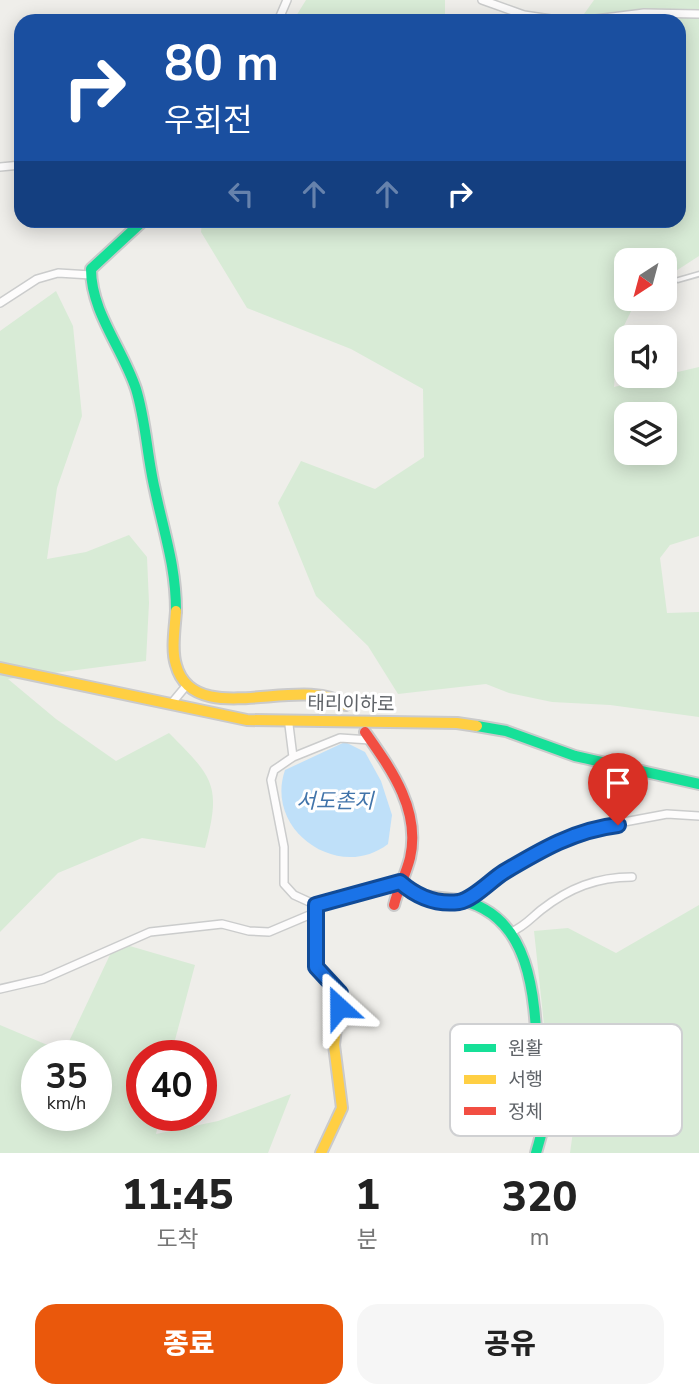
<!DOCTYPE html>
<html lang="ko">
<meta charset="utf-8">
<style>
body{margin:0;font-family:"Nunito Sans","Noto Sans KR",sans-serif;background:#f6f6f6;color:#222;height:100vh;display:flex;flex-direction:column;font-size:26px;white-space:nowrap}
*{box-sizing:border-box;margin:0}
p{font-size:23px;color:#767676}
.icon{flex:none;width:38px;height:38px;fill:none;stroke:currentColor;stroke-width:2;stroke-linecap:round;stroke-linejoin:round}
.map{position:relative;height:1153px;overflow:hidden}
.panel{display:flex;flex-direction:column;background:#fff;flex:1}
.panel>*{flex:none}
.top-card{position:absolute;left:14px;top:14px;width:672px;height:214px;border-radius:21px;box-shadow:0 4px 18px #0003;background:#1a4fa0;color:#fff;overflow:hidden}
.needle{width:46px;rotate:216deg}
.tools{position:absolute;left:614px;top:248px;display:grid;gap:14px}
.tools a{display:grid;place-items:center;width:63px;height:63px;border-radius:14px;background:#fff;box-shadow:0 4px 18px #0003;font-size:35px}
.speed{position:absolute;left:21px;top:1040px;display:flex;gap:14px;font-size:35px;font-weight:700;text-align:center}
.speed>*{display:grid;place-content:center;width:91px;height:91px;border-radius:50%;background:#fff;box-shadow:0 4px 18px #0003;line-height:1}
.speed small{font-size:18px;font-weight:400}
.speed .limit{border:10px solid #d22;background:#fff;color:#111}
.pin{position:absolute;display:grid;place-items:center;width:60px;height:60px;color:#fff;margin:-72px -30px;border-radius:50% 50% 50% 0;rotate:-45deg;box-shadow:0 0 7px #0007}
.pin .icon{rotate:45deg}
.me{position:absolute;width:77px;margin:-38px;rotate:336deg;stroke-linejoin:round;filter:drop-shadow(0 0 5px #0008)}
.turn{display:flex;align-items:center;gap:24px;height:147px;padding:0 35px;font-size:32px}
.turn .icon{width:91px;height:91px;stroke-width:2.5}
.turn b{display:block;font-size:49px;line-height:60px}
.lanes{display:flex;align-items:center;height:66px;padding:0 35px;background:#0003;justify-content:center;gap:35px;direction:ltr}
.lanes .off{opacity:.35}
.eta{display:flex;justify-content:space-evenly;align-items:center;height:119px;text-align:center}
.eta b{font-size:42px;font-weight:800;line-height:49px}
.cta{display:flex;gap:14px;margin-top:auto;padding:14px 35px}
.cta a{flex:1;height:80px;border-radius:21px;background:#ea580c;color:#fff;font-size:28px;font-weight:800;line-height:80px;text-align:center}
.cta a+a{background:#f6f6f6;color:#222}
.map>svg:first-child{display:block}
.green{fill:#d8ebd6;fill-rule:evenodd}
.water{fill:#bfe0f9}
.lines{fill:none;stroke-linecap:round;stroke-linejoin:round}
.lane-casing{stroke:#cbcccc;stroke-width:7}
.street-casing{stroke:#cbcccc;stroke-width:10}
.fast-casing{stroke:#cacacb;stroke-width:14}
.slow-casing{stroke:#cacacb;stroke-width:14}
.jam-casing{stroke:#cacacb;stroke-width:14}
.lane{stroke:#fdfcfc;stroke-width:3.5}
.street{stroke:#fdfcfc;stroke-width:7}
.fast{stroke:#16e098;stroke-width:10}
.slow{stroke:#ffcf43;stroke-width:10}
.jam{stroke:#f24e42;stroke-width:10}
.route-casing{stroke:#114b97;stroke-width:18}
.route{stroke:#1a73e8;stroke-width:12}
.labels{text-anchor:middle;dominant-baseline:central;stroke-width:6;stroke-linejoin:round;paint-order:stroke}
.street-label{font-size:19px;fill:#5f6368;stroke:#fff}
.water-label{font-size:21px;font-style:italic;fill:#4174aa;stroke:#fff}
.key{fill:#fff;stroke:#cfd0d2;stroke-width:2}
.key-label{font-size:19px;fill:#5f6368}
</style>
<div class="map">
<svg width="699" height="1153" viewBox="0 0 699 1153">
<rect width="100%" height="100%" fill="#efeeea"/>
<!-- green -->
<path class="green" d="M306 0H445V21H293Z
M594 0H699V256L665 278V261H626V299H637L617 340 614 387 699 367V536L670 545 660 558 667 613 699 612V717L610 705 552 702 509 693 486 684 398 694 368 646 316 596 278 503 301 461 375 489 424 457 423 389 351 349 247 308 201 232 202 220H679V21H579ZM626 415H665V453H626Z
M56 291 73 326 82 416 57 488 47 559 86 552 129 535 147 557 149 603 146 661 8 679 56 719 116 761 169 733C213 777 222 785 205 848L142 838 58 873 0 932V331Z
M699 905V1153H570L579 1088 545 1034 534 931 568 928 616 953Z
M116 942 195 965 171 1055H142V1115H160L156 1134 218 1121 291 1094 268 1153H0V1025L64 1052ZM37 1055H96V1115H37Z"/>
<!-- water -->
<path class="water" d="M345 742 365 752 381 781 392 815 388 844C339 882 264 831 285 770Z"/>
<g class="lines">
<!-- lane casing -->
<g class="lane-casing">
<path id="lane" d="M678 280 699 274"/>
</g>
<!-- street casing -->
<g class="street-casing">
<path id="street" d="M482 0 524 15 564 21
M278 21 287 0
M580 21 644 13 699 14
M0 167 21 165
M0 303 37 279 58 273 91 275
M171 704 186 686
M289 725 293 757 274 770 271 780 284 847V884L294 895 316 905
M293 757 340 738 370 740
M462 901 504 872 564 838 592 828 667 814 699 816
M511 932C524 927 531 918 541 910 569 888 597 877 632 877
M0 989 43 979 150 932 222 924 249 931 269 932 314 913"/>
</g>
<!-- fast casing -->
<g class="fast-casing">
<path id="fast" d="M144 220 91 269C91 312 123 349 136 389 146 421 147 457 155 490 164 533 176 566 176 611
M477 726 506 731 575 756 699 784
M459 900C536 915 535 1008 538 1069 539 1082 544 1093 545 1106 546 1122 540 1138 536 1153"/>
</g>
<!-- slow casing -->
<g class="slow-casing">
<path id="slow" d="M176 611C175 627 171 650 176 665 194 731 302 673 346 705
M0 668 247 720 457 723 477 726
M321 1153 342 1108 334 1045 340 993 316 967V905L400 882 423 896 459 900"/>
</g>
<!-- jam casing -->
<g class="jam-casing">
<path id="jam" d="M365 732C391 769 421 810 410 858 406 874 398 889 394 905"/>
</g>
<!-- lane -->
<use href="#lane" class="lane"/>
<!-- street -->
<use href="#street" class="street"/>
<!-- fast -->
<use href="#fast" class="fast"/>
<!-- slow -->
<use href="#slow" class="slow"/>
<!-- jam -->
<use href="#jam" class="jam"/>
</g>
<g class="lines">
<!-- route casing -->
<g class="route-casing">
<path id="route" d="M339 1007 340 993 316 967V905L400 882C417 897 436 905 459 902 474 899 491 880 504 872 541 850 575 830 618 825"/>
</g>
<!-- route -->
<use href="#route" class="route"/>
</g>
<g class="labels">
<!-- street labels -->
<g class="street-label">
<text transform="translate(351 704) rotate(1)">태리이하로</text>
</g>
<!-- water labels -->
<g class="water-label">
<text x="335" y="801">서도촌지</text>
</g>
</g>
<!-- legend -->
<rect x="450" y="1024" width="232" height="112" rx="10" class="key"/>
<rect x="464" y="1044" width="32" height="8" fill="#16e098"/>
<rect x="464" y="1075" width="32" height="9" fill="#ffcf43"/>
<rect x="464" y="1107" width="32" height="8" fill="#f24e42"/>
<g class="key-label">
<text x="508" y="1055">원활</text>
<text x="508" y="1086">서행</text>
<text x="508" y="1118">정체</text>
</g>
</svg>
<div class="tools">
<a><svg class="needle" viewBox="-14 -14 28 28"><path d="M0-13l5 13h-10z" fill="#e53935"/><path d="M0 13l5-13h-10z" fill="#767676"/></svg></a>
<a><svg class="icon" aria-label="sound" viewBox="0 0 24 24"><path d="M4 9h4l5-4v14l-5-4H4zM17 9q2 3 0 6"/></svg></a>
<a><svg class="icon" aria-label="layers" viewBox="0 0 24 24"><path d="M12 4l9 5-9 5-9-5zM3 14l9 5 9-5"/></svg></a>
</div>
<div class="speed"><div>35<small>km/h</small></div><div class="limit">40</div></div>
<div class="pin" style="left:618px;top:825px;background:#d93025"><svg class="icon" aria-label="arrive" viewBox="0 0 24 24"><path d="M6 21V4h12l-3 4 3 4H6"/></svg></div>
<svg class="me" style="left:339px;top:1007px" viewBox="-20 -20 40 40"><path d="M0-17L14 15 0 8-14 15z" fill="#1a73e8" stroke="#fff" stroke-width="4"/></svg>
<div class="top-card">
<div class="turn"><svg class="icon" aria-label="right" viewBox="0 0 24 24"><path d="M7 20v-9h11M14 6l5 5-5 5"/></svg><div><b>80 m</b>우회전</div></div>
<div class="lanes"><svg class="icon off" aria-label="left" viewBox="0 0 24 24"><path d="M17 20v-9H6M10 6l-5 5 5 5"/></svg><svg class="icon off" aria-label="ahead" viewBox="0 0 24 24"><path d="M12 20V5M6 11l6-6 6 6"/></svg><svg class="icon off" aria-label="ahead" viewBox="0 0 24 24"><path d="M12 20V5M6 11l6-6 6 6"/></svg><svg class="icon" aria-label="right" viewBox="0 0 24 24"><path d="M7 20v-9h11M14 6l5 5-5 5"/></svg></div>
</div>
</div>
<section class="panel">
<div class="eta">
<div><b>11:45</b><p>도착</p></div>
<div><b>1</b><p>분</p></div>
<div><b>320</b><p>m</p></div>
</div>
<div class="cta"><a>종료</a><a>공유</a></div>
</section>
